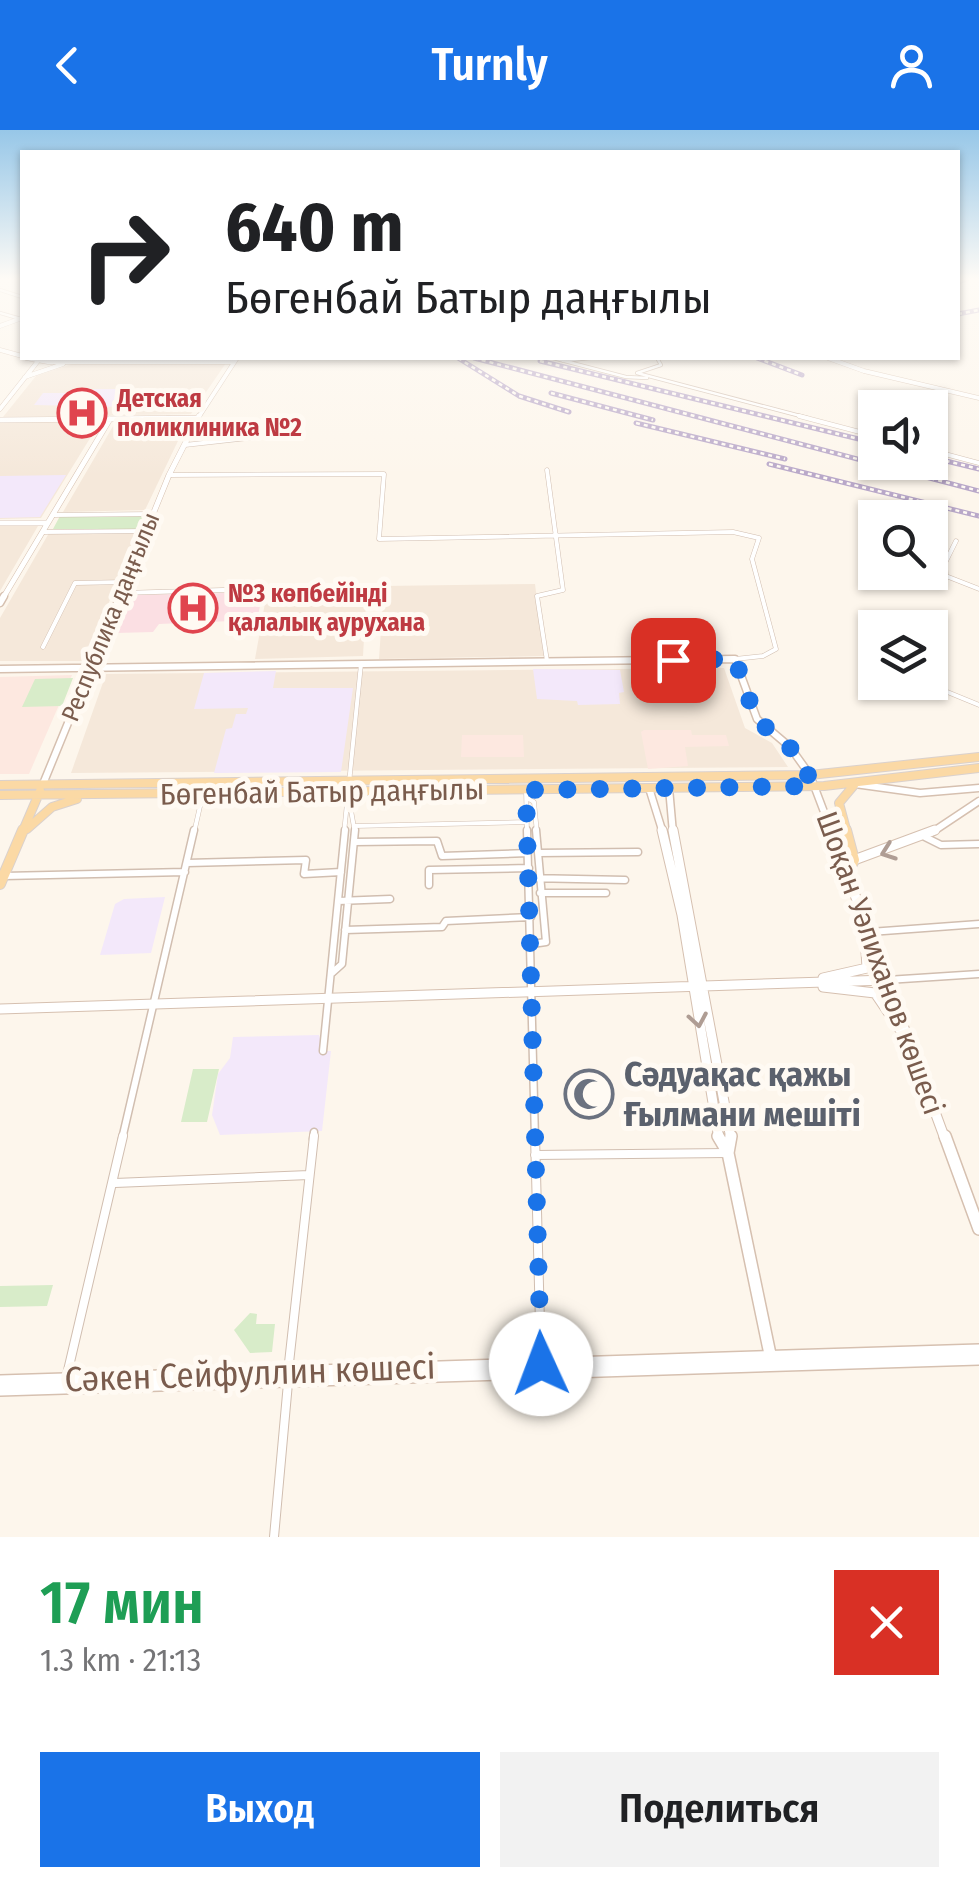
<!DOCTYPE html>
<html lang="ru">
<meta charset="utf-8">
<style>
body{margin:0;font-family:"Fira Sans Condensed",sans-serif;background:#f2f2f2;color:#202124;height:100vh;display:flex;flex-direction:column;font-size:38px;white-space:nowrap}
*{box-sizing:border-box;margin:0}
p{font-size:32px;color:#757577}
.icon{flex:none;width:55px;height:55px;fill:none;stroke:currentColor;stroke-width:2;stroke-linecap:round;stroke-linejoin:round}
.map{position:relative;height:1407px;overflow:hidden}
.drawer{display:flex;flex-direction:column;background:#fff;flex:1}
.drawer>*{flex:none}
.top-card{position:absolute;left:20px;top:20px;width:940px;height:210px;border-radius:0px;box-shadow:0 2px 8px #0004;background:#fff;color:#202124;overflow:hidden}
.tools{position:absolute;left:858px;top:260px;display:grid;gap:20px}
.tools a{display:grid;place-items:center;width:90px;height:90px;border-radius:0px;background:#fff;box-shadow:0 2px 8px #0004;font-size:50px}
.pin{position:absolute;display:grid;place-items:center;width:85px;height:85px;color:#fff;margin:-42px;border-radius:20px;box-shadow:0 5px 15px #0006}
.me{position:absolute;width:110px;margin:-55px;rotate:358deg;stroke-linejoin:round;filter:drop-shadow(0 0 8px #0008)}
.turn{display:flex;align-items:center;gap:35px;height:210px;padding:0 40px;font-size:45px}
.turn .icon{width:130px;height:130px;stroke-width:2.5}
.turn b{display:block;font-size:70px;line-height:85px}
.round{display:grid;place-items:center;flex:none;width:105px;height:105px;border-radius:0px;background:#f2f2f2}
.overview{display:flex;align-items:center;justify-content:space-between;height:170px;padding:0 40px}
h1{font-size:60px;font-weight:600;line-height:75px;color:#1e9e55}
.cta{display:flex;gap:20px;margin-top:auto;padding:20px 40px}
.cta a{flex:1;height:115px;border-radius:0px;background:#1a73e8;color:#fff;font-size:40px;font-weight:600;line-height:115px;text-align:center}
.cta a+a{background:#f2f2f2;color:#202124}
header{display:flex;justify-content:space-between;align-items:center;height:130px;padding:0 40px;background:#1a73e8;color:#fff;font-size:45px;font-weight:600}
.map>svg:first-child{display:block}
.residential{fill:#f5e8da}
.commercial{fill:#fde8e0}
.education{fill:#f3e8fa}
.medical{fill:#fbdfe3}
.green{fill:#d8ecc9}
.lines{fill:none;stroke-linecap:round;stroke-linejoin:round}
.street-far3-casing{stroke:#d1beb0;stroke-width:4}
.street-far2-casing{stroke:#d1beb0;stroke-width:5}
.street-far1-casing{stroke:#d1beb0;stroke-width:9}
.street-casing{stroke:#d1beb0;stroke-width:10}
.secondary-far4-casing{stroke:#d6c0b0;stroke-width:5}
.secondary-far3-casing{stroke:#d6c0b0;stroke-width:6}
.secondary-far2-casing{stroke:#d6c0b0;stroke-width:9}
.secondary-far1-casing{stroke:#d6c0b0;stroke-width:11}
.secondary-casing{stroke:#d6c0b0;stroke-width:14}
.primary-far1-casing{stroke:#dad1cd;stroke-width:10}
.primary-casing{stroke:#dad1cd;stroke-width:12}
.street-far3{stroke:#fff;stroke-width:2.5}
.street-far2{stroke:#fff;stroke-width:4}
.street-far1{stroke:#fff;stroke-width:6}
.street{stroke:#fff;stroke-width:8}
.secondary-far4{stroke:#fff;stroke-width:4}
.secondary-far3{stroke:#fff;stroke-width:5}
.secondary-far2{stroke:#fff;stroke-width:6}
.secondary-far1{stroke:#fff;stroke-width:9}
.secondary{stroke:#fff;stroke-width:11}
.primary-far1{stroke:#fbd9a5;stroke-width:8}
.primary{stroke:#fbd9a5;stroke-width:10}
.rail-casing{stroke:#b9a8c9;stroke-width:5}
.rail{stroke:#fffaf3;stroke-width:2.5;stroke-dasharray:4;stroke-linecap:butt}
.oneway{stroke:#af9d94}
.route{stroke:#1a73e8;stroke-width:18;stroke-dasharray:0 32.4}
.labels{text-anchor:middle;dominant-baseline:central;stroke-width:10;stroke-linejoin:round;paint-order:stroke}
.far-health-label{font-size:25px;font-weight:bold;fill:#be3a42;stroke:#fffaf3;text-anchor:start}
.far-street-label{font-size:25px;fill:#7a5c4d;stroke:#fffaf3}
.street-label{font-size:30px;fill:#7a5c4d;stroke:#fffaf3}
.near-worship-label{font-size:35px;font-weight:bold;fill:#5b616d;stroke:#fffaf3;text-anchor:start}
.near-street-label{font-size:35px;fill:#7a5c4d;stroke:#fffaf3}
</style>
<header><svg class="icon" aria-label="back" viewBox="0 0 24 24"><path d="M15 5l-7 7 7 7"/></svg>Turnly<svg class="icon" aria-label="person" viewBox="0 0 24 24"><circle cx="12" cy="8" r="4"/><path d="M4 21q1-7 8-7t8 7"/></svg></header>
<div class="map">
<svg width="979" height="1407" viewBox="0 0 979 1407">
<rect width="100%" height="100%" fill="#fdf6ec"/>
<!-- residential -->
<path class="residential" d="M75 233H226L191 284 3 287 36 246Z
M188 290 145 380 63 382 116 291Z
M0 292H100L41 388 0 389Z
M0 396H38L0 461Z
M138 401 85 531H0V488L49 403Z
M367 454 363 526 255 529 268 456Z
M535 454 544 526 379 529 384 456Z
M724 538 745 598 772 613 788 637 71 643 106 544Z"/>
<!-- commercial -->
<path class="commercial" d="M72 545 29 644H0V547Z
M644 600H691L692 605H726L729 616 685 617 688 636 648 639 641 602Z
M462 605H523L524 627H461Z"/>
<!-- education -->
<path class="education" d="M94 259H138L128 277 34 275 43 263H91Z
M66 345 40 387 0 388V346Z
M533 539 620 540 624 562 619 563 620 574 578 575 577 571 537 569Z
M276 541 273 558H353L341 642 214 643 226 599 232 598 236 584H246L248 578 194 579 204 543Z
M165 767 151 823 100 825 115 774 124 769Z
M319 905 323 921H331L322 1001 220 1005 212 985 218 944 230 928 233 907Z"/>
<!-- medical -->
<path class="medical" d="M263 462 257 490 159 494 153 502 116 503 132 465Z"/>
<!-- green -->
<path class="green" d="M146 385 140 399H53L60 386Z
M73 548 62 576 22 577 35 549Z
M193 939H219L207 992H181Z
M53 1155 47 1176 0 1177V1156Z
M250 1183 257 1184 256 1194H275L272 1222 250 1223 234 1200Z"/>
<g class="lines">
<!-- street-far3 casing -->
<g class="street-far3-casing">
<path id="street-far3" d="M0 160 22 167
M0 183 21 189
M553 228 626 247 647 248
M657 228 661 235 637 243 808 288
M563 231 590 228"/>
</g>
<!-- street-far2 casing -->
<g class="street-far2-casing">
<path id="street-far2" d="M799 286 875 306
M185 315 266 306
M930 320 979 333
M547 340 563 460 537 466 547 531
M169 345 384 344 379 409 733 402 759 408 752 429 776 519 763 526 735 529
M53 385 153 384
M43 402 147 401
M956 411 945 433 946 446 979 459
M122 463 289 458 297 459 299 466 338 465 377 456
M43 517 75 453 126 452
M923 552 979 575
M526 659 527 703
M527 668 534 672 537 703
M349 669 355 703
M355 696 527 692
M194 703 203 663
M344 703 361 534"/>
</g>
<!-- street-far1 casing -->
<g class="street-far1-casing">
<path id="street-far1" d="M527 700 535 1009
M925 707 941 715 979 714
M354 712 437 711 442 726 528 723
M538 723 638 722
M187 733 306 730 304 744 341 742
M4 746 185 742
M529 748 625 750
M429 755V740L529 738
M540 763H606
M338 771 390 769
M345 800 442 797 446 791 531 787
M870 802 979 794
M532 814 546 812 536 700
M332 843 342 834 355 700
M887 850 979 844
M323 921 345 700
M122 1009 194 700
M313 1009 314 1002"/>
</g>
<!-- street casing -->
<g class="street-casing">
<path id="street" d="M535 1006 541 1231
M535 1025 727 1023
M115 1053 309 1045
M288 1242 314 1006
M66 1249 123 1006
M274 1407 288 1253"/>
</g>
<!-- secondary-far4 casing -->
<g class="secondary-far4-casing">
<path id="secondary-far4" d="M0 196 22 188
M0 220 22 226
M26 228 48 232H234
M828 228 864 241 979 268
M25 247 63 234
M0 279 38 231
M167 288H198
M198 288 237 228"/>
</g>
<!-- secondary-far3 casing -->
<g class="secondary-far3-casing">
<path id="secondary-far3" d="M0 290 198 288
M0 393H47
M3 468 110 289
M119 468 169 345 199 286"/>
</g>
<!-- secondary-far2 casing -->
<g class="secondary-far2-casing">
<path id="secondary-far2" d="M0 473 4 466
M0 539 735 529 757 589 790 617 810 645 832 703
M43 654 120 466
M855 654 920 663 979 658
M649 658 663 703
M669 658 673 703
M931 703 979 671"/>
</g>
<!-- secondary-far1 casing -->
<g class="secondary-far1-casing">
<path id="secondary-far1" d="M662 700 682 785 719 1009
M673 700 731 1009
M831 700 945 1009
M854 730 935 700
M823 848 867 838 864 789
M823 857 875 863 905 907
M0 879 887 850"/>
</g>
<!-- secondary casing -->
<g class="secondary-casing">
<path id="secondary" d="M718 1006 728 1023 771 1229
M945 1006 979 1099
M728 1023 731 1006
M0 1251 979 1220
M0 1260 979 1229"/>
</g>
<!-- primary-far1 casing -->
<g class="primary-far1-casing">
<path id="primary-far1" d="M0 655 810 645 979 627
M0 665 824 656 979 638
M27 699 52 677 77 669
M22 703 40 661
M847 703 839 673 855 654"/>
</g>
<!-- primary casing -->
<g class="primary-casing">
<path id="primary" d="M846 700 854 730 848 742
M0 754 23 700"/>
</g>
<!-- street-far3 -->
<use href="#street-far3" class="street-far3"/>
<!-- street-far2 -->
<use href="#street-far2" class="street-far2"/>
<!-- street-far1 -->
<use href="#street-far1" class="street-far1"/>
<!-- street -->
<use href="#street" class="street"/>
<!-- secondary-far4 -->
<use href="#secondary-far4" class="secondary-far4"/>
<!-- secondary-far3 -->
<use href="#secondary-far3" class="secondary-far3"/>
<!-- secondary-far2 -->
<use href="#secondary-far2" class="secondary-far2"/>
<!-- secondary-far1 -->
<use href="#secondary-far1" class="secondary-far1"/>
<!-- secondary -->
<use href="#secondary" class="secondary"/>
<!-- primary-far1 -->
<use href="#primary-far1" class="primary-far1"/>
<!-- primary -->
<use href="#primary" class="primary"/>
<!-- rail casing -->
<g class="rail-casing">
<path id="rail" d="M958 152 967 149
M958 184 979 180
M458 228 519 266 569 282
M474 228 979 361
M757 228 802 245
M540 231 875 313
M551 263 653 290
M636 293 785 329
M930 327 979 339
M769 334 979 386"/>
</g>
<!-- rail -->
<use href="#rail" class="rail"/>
</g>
<!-- one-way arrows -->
<defs><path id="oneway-chevron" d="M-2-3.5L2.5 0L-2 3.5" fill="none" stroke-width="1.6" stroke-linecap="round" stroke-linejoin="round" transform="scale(2.5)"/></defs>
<g class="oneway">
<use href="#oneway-chevron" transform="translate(888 722) rotate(160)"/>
<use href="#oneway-chevron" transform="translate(698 890) rotate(80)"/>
</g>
<!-- sky -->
<linearGradient id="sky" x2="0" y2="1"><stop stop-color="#97c7e8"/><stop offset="0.43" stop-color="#fefbf6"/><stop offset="1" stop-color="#fefbf6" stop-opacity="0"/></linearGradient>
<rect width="979" height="346" fill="url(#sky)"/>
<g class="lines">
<!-- route -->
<path class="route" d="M541 1234 526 660 814 656 796 623 756 589 735 529 673 530"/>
</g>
<!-- icons -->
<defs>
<g id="hospital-ring" transform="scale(2.5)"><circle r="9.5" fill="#fffaf3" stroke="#e0444e" stroke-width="1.5"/><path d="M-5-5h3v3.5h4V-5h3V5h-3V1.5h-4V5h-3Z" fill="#e0444e"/></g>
<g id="mosque-ring" transform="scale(2.5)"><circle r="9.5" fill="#fffaf3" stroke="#6b7280" stroke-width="1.5"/><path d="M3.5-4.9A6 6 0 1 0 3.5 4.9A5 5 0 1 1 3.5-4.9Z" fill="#6b7280"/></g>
</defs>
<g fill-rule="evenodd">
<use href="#hospital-ring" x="82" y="283"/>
<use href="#hospital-ring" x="193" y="478"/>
<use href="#mosque-ring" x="589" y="964"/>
</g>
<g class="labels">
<!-- far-health labels -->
<g class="far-health-label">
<text x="117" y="269">Детская<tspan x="117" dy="29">поликлиника №2</tspan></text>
<text x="228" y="464">№3 көпбейінді<tspan x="228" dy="29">қалалық аурухана</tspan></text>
</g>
<!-- far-street labels -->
<g class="far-street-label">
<text transform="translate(111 487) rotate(-68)">Республика даңғылы</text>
</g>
<!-- street labels -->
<g class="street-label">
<text transform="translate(322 662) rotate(-1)">Бөгенбай Батыр даңғылы</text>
<text transform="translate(880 833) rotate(70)">Шоқан Уәлиханов көшесі</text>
</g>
<!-- near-worship labels -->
<g class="near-worship-label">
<text x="624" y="944">Сәдуақас қажы<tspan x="624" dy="40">Ғылмани мешіті</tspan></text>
</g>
<!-- near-street labels -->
<g class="near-street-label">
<text transform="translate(250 1243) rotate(-2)">Сәкен Сейфуллин көшесі</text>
</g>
</g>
</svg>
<div class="tools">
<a><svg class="icon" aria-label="sound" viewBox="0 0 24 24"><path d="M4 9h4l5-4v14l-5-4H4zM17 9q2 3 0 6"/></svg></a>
<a><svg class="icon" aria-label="search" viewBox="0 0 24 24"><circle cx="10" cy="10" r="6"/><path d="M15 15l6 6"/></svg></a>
<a><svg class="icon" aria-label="layers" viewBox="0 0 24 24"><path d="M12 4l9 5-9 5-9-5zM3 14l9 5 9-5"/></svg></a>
</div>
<div class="pin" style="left:673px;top:530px;background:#d93025"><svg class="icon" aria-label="arrive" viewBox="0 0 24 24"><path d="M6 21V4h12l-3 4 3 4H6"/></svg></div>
<svg class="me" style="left:541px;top:1234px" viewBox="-20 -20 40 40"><circle r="19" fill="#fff"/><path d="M0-13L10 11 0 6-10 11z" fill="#1a73e8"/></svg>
<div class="top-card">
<div class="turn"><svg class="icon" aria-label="right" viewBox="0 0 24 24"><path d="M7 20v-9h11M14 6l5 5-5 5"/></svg><div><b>640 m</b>Бөгенбай Батыр даңғылы</div></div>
</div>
</div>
<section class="drawer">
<div class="overview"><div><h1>17 мин</h1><p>1.3 km · 21:13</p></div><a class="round" style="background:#d93025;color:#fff"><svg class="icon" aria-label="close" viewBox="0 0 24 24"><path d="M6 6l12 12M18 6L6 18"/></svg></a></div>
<div class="cta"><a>Выход</a><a>Поделиться</a></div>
</section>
